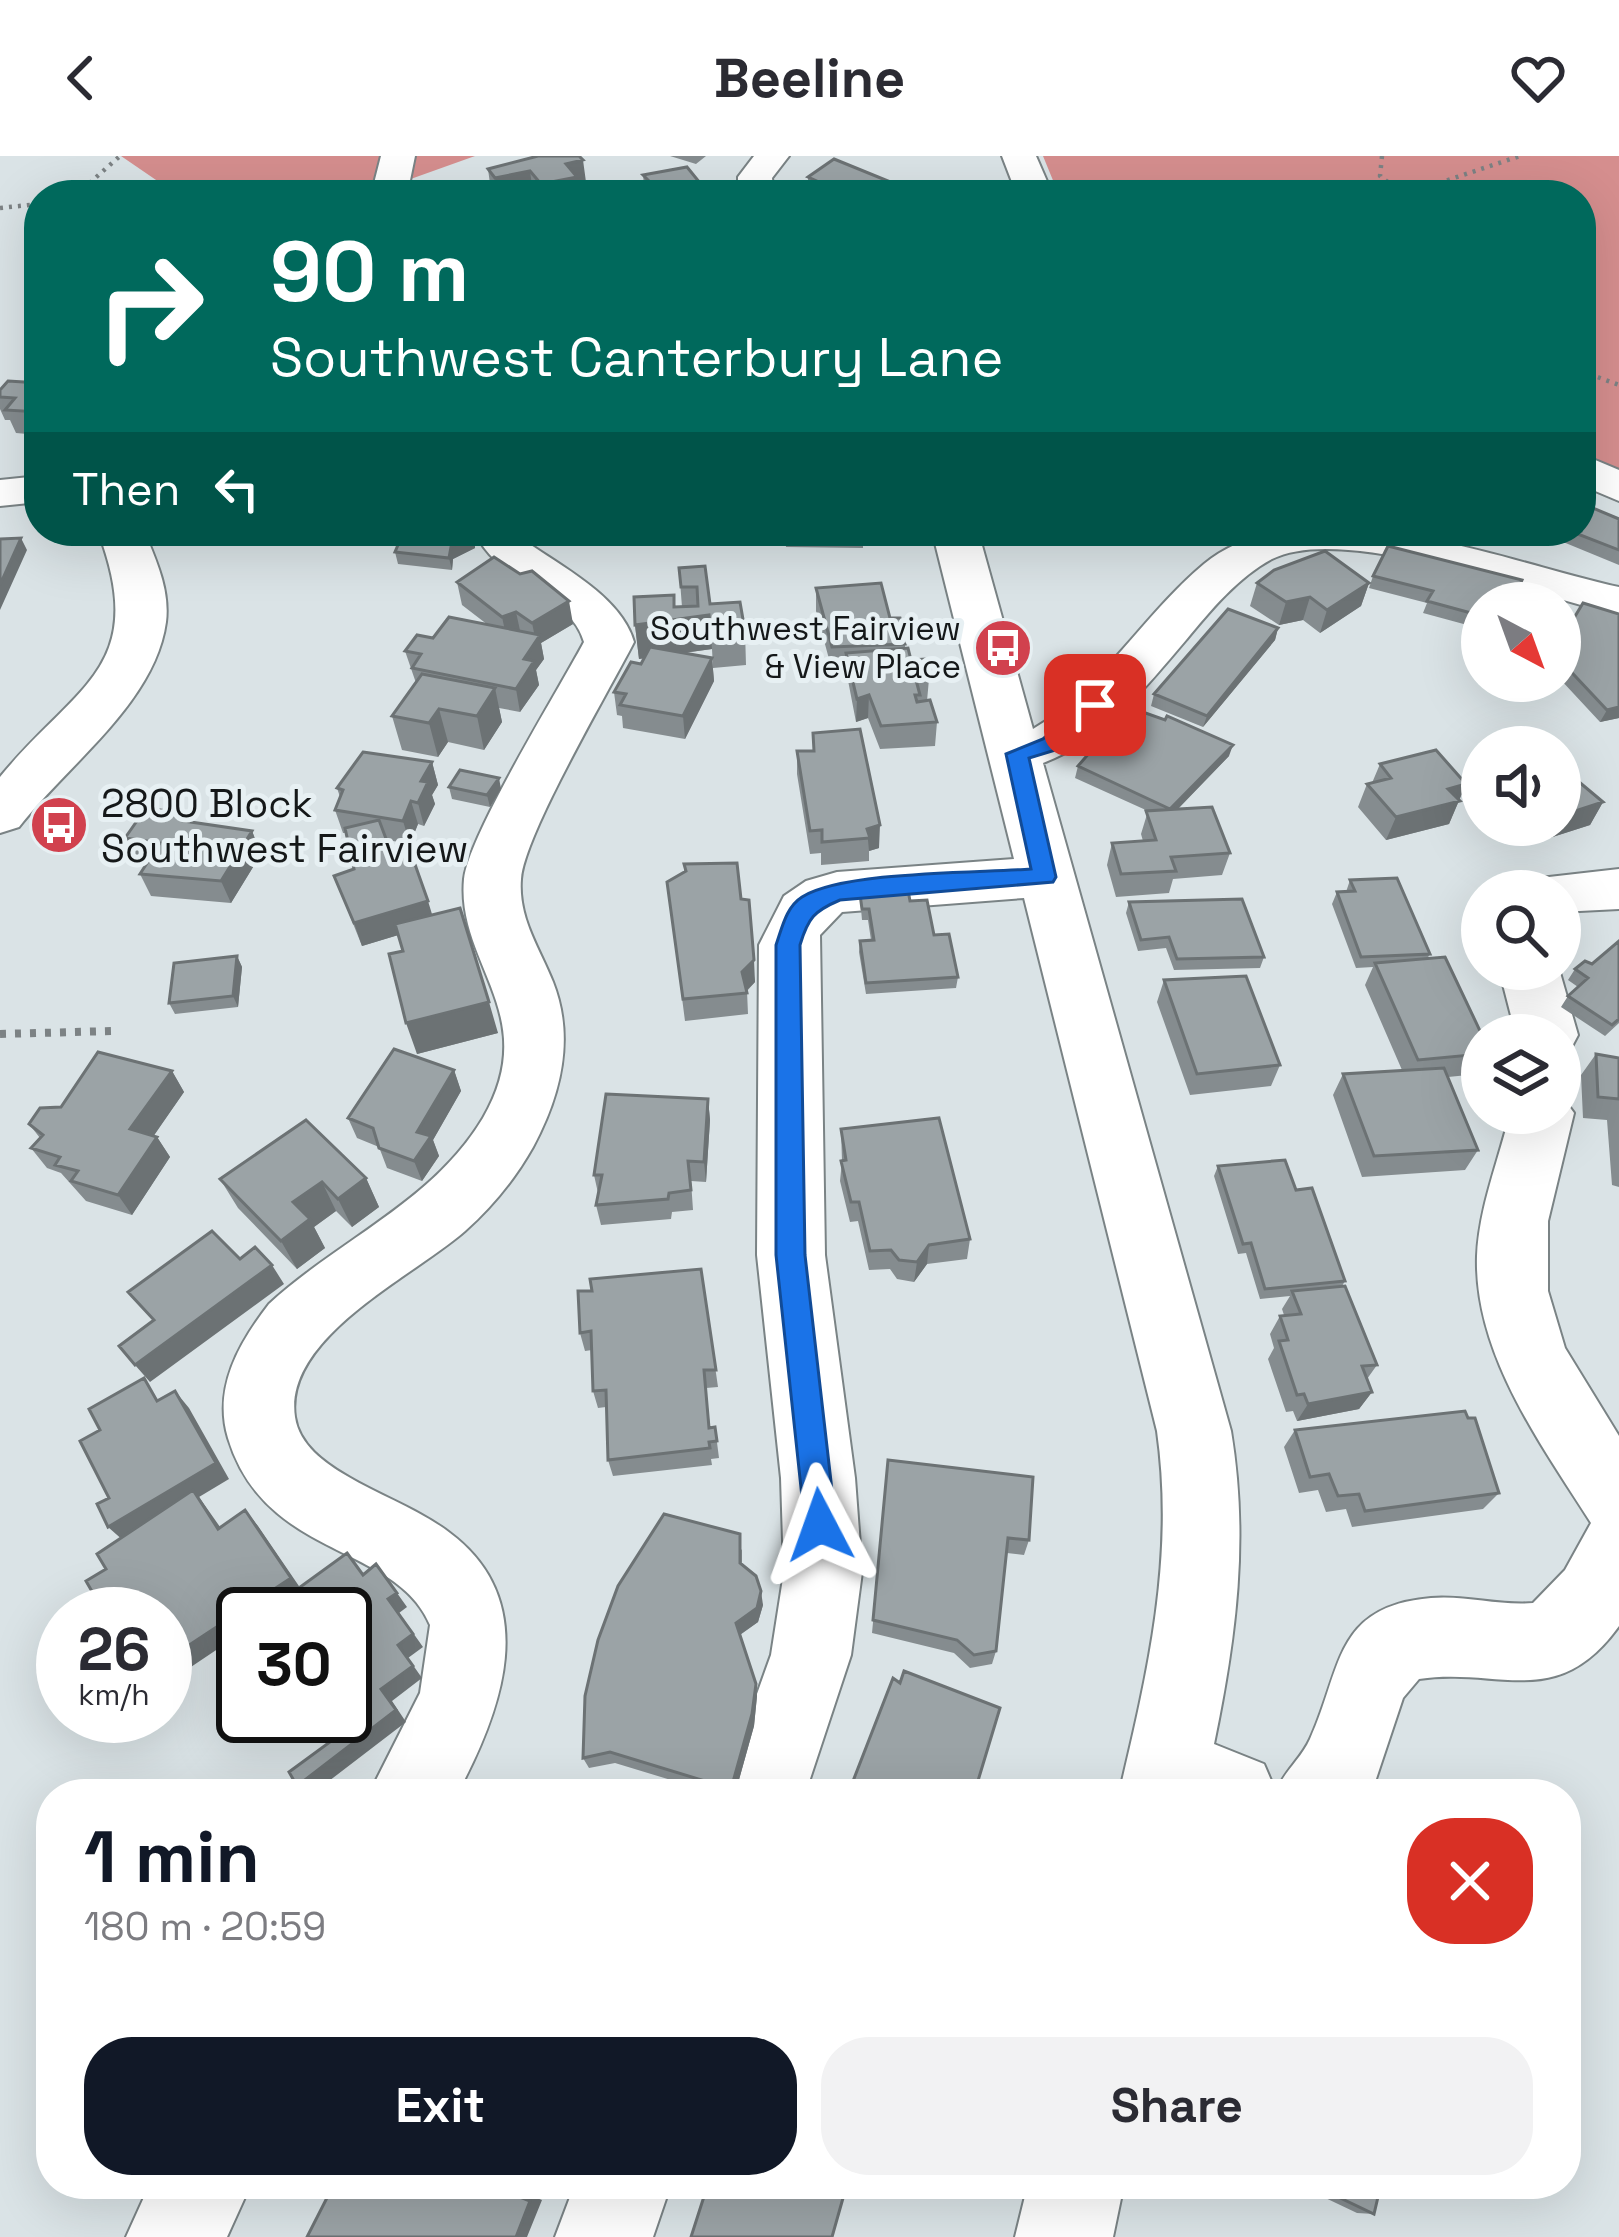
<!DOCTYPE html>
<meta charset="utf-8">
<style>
body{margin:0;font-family:"Space Grotesk",sans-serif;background:#f2f2f3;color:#2b2b33;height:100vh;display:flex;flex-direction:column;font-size:45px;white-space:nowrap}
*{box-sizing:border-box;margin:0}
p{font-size:39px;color:#7c7c81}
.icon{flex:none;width:66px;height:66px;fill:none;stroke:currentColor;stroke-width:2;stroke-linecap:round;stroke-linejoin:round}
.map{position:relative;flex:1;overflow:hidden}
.details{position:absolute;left:36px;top:1623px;width:1545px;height:420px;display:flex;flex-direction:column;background:#fff;border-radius:48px;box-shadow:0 12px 48px #0002}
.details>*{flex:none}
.guide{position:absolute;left:24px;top:24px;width:1572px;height:366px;border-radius:48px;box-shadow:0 12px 48px #0002;background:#00695c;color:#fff;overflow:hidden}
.needle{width:78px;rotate:139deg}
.tools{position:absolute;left:1461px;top:426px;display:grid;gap:24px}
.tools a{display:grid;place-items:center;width:120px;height:120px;border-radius:50%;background:#fff;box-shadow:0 12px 48px #0002;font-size:60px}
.speed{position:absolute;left:36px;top:1431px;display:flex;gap:24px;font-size:60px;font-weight:700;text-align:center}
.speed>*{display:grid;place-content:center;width:156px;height:156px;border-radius:50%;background:#fff;box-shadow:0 12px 48px #0002;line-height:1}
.speed small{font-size:30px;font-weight:400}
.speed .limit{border:6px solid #111;border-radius:18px;background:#fff;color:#111}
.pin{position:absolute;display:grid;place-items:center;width:102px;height:102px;color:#fff;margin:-51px;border-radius:24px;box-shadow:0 6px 18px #0006}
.me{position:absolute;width:132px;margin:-66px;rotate:356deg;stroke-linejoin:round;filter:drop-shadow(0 0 9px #0008)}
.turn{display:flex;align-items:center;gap:42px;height:252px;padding:0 48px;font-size:54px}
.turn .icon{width:156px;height:156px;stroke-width:2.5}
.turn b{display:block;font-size:84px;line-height:102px}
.then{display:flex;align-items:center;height:114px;padding:0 48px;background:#0003;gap:24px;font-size:45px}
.round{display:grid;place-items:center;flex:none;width:126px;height:126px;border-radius:48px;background:#f2f2f3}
.headline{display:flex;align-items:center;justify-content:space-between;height:204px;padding:0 48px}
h1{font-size:72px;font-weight:700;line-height:90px;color:#111827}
.cta{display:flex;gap:24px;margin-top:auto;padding:24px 48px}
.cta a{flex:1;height:138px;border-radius:48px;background:#111827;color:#fff;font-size:48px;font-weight:700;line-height:138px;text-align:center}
.cta a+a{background:#f2f2f3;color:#2b2b33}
header{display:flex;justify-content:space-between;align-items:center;height:156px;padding:0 48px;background:#fff;font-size:54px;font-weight:700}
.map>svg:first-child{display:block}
.forest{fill:#d58e8e}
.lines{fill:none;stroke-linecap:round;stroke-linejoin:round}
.minor-casing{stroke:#7a8385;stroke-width:4}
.path-far1{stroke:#7c8284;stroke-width:4.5;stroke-dasharray:3 6;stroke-linecap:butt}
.path{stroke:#7c8284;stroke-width:8;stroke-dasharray:6 9;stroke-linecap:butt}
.minor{fill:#fff;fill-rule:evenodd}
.wall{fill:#858c8f}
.shaded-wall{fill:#6c7274}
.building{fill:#9ba3a6;stroke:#6c7274;stroke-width:3}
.route{fill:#1a73e8;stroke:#114b97;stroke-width:3}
.labels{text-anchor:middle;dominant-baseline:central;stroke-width:10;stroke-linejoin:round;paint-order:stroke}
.far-poi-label{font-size:33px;fill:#151819;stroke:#e7f0f3;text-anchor:end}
.poi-label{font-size:39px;fill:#151819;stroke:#e7f0f3;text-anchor:start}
</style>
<header><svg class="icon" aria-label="back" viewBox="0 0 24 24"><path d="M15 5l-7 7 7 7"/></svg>Beeline<svg class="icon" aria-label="heart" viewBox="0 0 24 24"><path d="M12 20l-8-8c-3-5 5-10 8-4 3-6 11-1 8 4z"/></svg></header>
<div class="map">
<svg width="1619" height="2081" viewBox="0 0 1619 2081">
<rect width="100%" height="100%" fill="#dae3e6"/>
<!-- forest -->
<path class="forest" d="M121 0H475L366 39H178Z
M1043 0H1619V333L1581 315V39H1059Z"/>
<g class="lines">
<!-- minor casing -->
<g class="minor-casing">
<path id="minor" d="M381 0H415L407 39H371Z
M754 0H789L772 22 774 39H738V21Z
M1002 0H1036L1053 39H1017Z
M1581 298 1619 314V345L1581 329Z
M39 320V346L0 350V324Z
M98 375H144C156 404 170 434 166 466 155 547 67 609 19 671L0 677V621C76 528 150 513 98 375Z
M475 375H521L524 384C560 410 621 440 634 486 609 535 524 679 521 723 518 762 539 791 553 826 575 882 561 939 533 991 515 1023 492 1051 465 1075 414 1120 283 1181 295 1261 299 1289 325 1307 347 1320 380 1340 419 1353 450 1377 542 1446 502 1554 457 1638H369L420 1537 430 1469C396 1387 265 1404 228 1282 213 1232 239 1187 269 1148 338 1084 433 1046 483 962 543 859 456 808 464 723 469 678 558 535 584 486 570 436 494 426 475 375Z
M932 375H978L1033 573C1103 532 1143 459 1204 408 1306 324 1504 406 1619 431V459C1538 441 1345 366 1272 403 1238 421 1210 455 1186 484 1144 533 1105 584 1043 607L1231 1275C1249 1383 1236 1482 1214 1588L1264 1608 1276 1636C1284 1615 1301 1603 1310 1583 1342 1514 1333 1450 1431 1442 1466 1439 1499 1450 1533 1447L1565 1414 1591 1367C1541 1288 1474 1198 1477 1100 1479 1051 1499 1004 1510 957H1560V938L1574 957 1548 1065V1135L1565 1192 1619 1280V1470C1557 1556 1500 1511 1419 1523L1403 1542 1371 1638H1119C1148 1516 1175 1401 1157 1275L1024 742 842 756 820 779 825 1099 855 1322 862 1416 851 1499 805 1638H721L771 1499 784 1416 781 1322 757 1099 759 789 784 740 806 725 837 716 1014 703Z
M1619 713V753L1560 756V735H1532L1540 722Z
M1499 813H1559L1578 879 1569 896 1560 898V879H1516Z
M150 2028H251L227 2081H126Z
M575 2028H671L653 2081H555Z
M1028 2028H1124L1113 2081H1015Z"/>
</g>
<!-- path-far1 -->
<path class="path-far1" d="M1382 0 1380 20 1405 39
M76 39 120 0
M1431 39 1430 30 1520 0
M0 52 39 48
M1581 215 1619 229"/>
<!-- path -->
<path class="path" d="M0 878 112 875"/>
<!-- minor -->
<use href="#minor" class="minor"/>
</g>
<!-- wall -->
<path class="wall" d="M670 0H706L696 8Z
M519 4 586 26 578 27 580 39H535L533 37 521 39H495L491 35 488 13Z
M643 19 709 38 645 39Z
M808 21 893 27 892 39H808Z
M39 227V279L16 277 10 264H5L0 253V234Z
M1619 363V409L1551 381 1543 389 1508 375H1581Z
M417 375H475V392L453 403 452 414 398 408 395 396 416 382Z
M785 375H863V392L786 391Z
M679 412 710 448 745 475 746 509 713 512 712 493 683 497 712 502 714 525 685 583 623 572 622 560 617 559 614 536 641 508 644 502 639 503 635 469 675 451H682Z
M1373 420 1482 447V473L1423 457 1427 447 1369 432Z
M457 426 573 468 541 487 544 503 536 514 539 529 520 556 499 552 502 566 484 594 448 586 438 601 402 594 392 560 416 527 405 495 433 482 488 469 462 449Z
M1257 427H1369L1361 450 1320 477 1303 464 1279 469 1250 450Z
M816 432 890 462 905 488V492L911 504 929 523 927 545 937 566 935 590 880 593 868 562 856 566 846 514H832L816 455Z
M1619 458V562L1600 566 1560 523V507L1568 492 1560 487 1565 477Z
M1278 472 1275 484 1203 571 1151 550 1154 538Z
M1132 563 1229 600 1178 653 1230 697 1222 719 1173 723 1169 737 1116 741 1107 709 1112 687 1143 685 1141 678 1148 655 1075 622 1078 610 1128 580 1131 576Z
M813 577 879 692 869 695V705L821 709V697L810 698 797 618V595H813Z
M1482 601V644L1464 625 1475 602Z
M432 606 438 629 432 639 435 648 424 670 418 668 410 688 387 684 394 704 432 759 498 877 417 898 403 795 398 779 362 790 334 720 354 713 346 677H343L335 654 340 641 337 632Z
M1380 608 1466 628 1449 668 1386 684 1358 651 1367 628 1372 627Z
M449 631 501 633 490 651 452 643Z
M1603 646 1590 669 1540 685H1521L1506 669H1560Z
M191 666 252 675 261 698 231 747 151 740 140 718 147 706 137 705 125 682Z
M684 708 741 743 755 826 747 835 748 858 685 865 667 726 684 716Z
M1350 724 1430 798 1427 803 1482 879V912L1478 918 1448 921 1478 994 1465 1014 1362 1021 1333 939 1343 918 1402 914 1365 829 1373 811 1356 812 1332 748 1337 736H1346Z
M859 731 910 745 934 779 958 821 956 832 866 838 859 796 860 785 871 784 868 764H862Z
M1129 746 1264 801 1260 812 1174 814 1166 792 1138 795 1126 757Z
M1619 785V867L1605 880 1561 851 1568 840 1578 831 1568 824 1575 813 1592 808Z
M237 800 242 811 238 851 175 858 169 847Z
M1164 824 1280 909 1271 930 1190 939 1157 846Z
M1596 898 1619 902V1031L1612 1029 1607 964 1583 962 1581 919Z
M454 914 461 935 433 984 439 1000 422 1025 387 1012 379 991 357 982 348 962Z
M172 915 184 936 153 980 157 981 170 1001 132 1059 86 1045 61 1017 47 1012 31 992 40 982 29 968Z
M708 943 710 964 706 1026 691 1025 693 1054 672 1056 671 1063 601 1069 596 1049 598 1037 594 1019Z
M841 973 970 1083 967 1103 927 1108 914 1126 897 1123 890 1113 869 1114 858 1065 850 1066 840 1025 842 1005Z
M1218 1010 1296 1034 1345 1125 1342 1130 1377 1209 1367 1223 1372 1236 1359 1253 1297 1265 1293 1255 1286 1256 1268 1203 1274 1192 1270 1178 1280 1160 1284 1159 1282 1153 1290 1140 1260 1143 1246 1097 1238 1098 1214 1020Z
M366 1022 379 1051 352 1071 336 1055 314 1071 325 1092 297 1113 238 1052 220 1023Z
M701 1113 718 1231 706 1232 710 1272 715 1271 719 1302 711 1303 712 1309 613 1320 608 1304 606 1251 598 1252 593 1235 592 1194 585 1195 580 1177 592 1135Z
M1295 1274 1499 1337 1483 1353 1352 1371 1346 1353 1326 1356 1318 1334 1299 1337 1284 1291Z
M888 1304 1029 1384 1024 1399 1007 1397 996 1495 992 1508 970 1512 954 1497 872 1477Z
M742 1393V1409L763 1449 758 1466 740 1479 756 1528 757 1540 754 1570 735 1638H717L615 1607 589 1612 583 1602Z
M1296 2028H1381L1374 2058 1357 2057Z"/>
<!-- shaded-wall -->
<path class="shaded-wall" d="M583 4 586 26 578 27 580 39H543L541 28 566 8Z
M530 15 533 37 521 39H498L495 22Z
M893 27 892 39H863Z
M473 375H475V392L453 403 452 414 449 402 451 391Z
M21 382 27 394 0 454V429Z
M1369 427 1361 450 1320 477 1327 454Z
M1310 441 1303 464 1279 469 1286 446Z
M569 445 573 468 541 487 544 503 536 514 539 529 520 556 516 533 524 503 536 486 532 467Z
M516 456 521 479 507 484 502 461Z
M709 459 712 493 639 503 635 469Z
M1278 472 1275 484 1203 571 1207 560Z
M712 502 714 525 685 583 683 560Z
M495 532 502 566 484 594 477 560Z
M869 539 868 562 856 566 857 543Z
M1619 551V562L1600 566 1607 554Z
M439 553 448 586 438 601 429 567Z
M1233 589 1229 600 1167 664 1170 653Z
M432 606 438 629 432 639 435 648 424 670 418 647 421 625Z
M499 622 501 633 490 651 487 639Z
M1466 628 1449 668 1386 684 1396 661 1448 633Z
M411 645 418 668 410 688 403 665Z
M1603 646 1590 669 1540 685 1549 669H1560V660Z
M880 669 879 692 869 695 867 673Z
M252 675 261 698 231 747 221 725Z
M428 745 435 768 362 790 354 767Z
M237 800 242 811 238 851 233 840Z
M754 804 755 826 743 838 742 816Z
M489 846 498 877 417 898 406 867Z
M454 914 461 935 433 984 439 1000 422 1025 414 1005 417 976Z
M172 915 184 936 144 994 130 973Z
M708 943 710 964 706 1026 704 1006Z
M157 981 170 1001 132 1059 118 1039Z
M366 1022 379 1051 352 1071 338 1043Z
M322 1026 336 1055 314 1071 325 1092 297 1113 281 1085 293 1046Z
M929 1089 927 1108 914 1126 917 1106Z
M272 1109 284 1128 150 1226 135 1209Z
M175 1235 189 1252 229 1323 199 1341 232 1388 218 1373 125 1386 108 1371Z
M1372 1236 1359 1253 1297 1265 1308 1248Z
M245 1354 258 1370 303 1436 271 1458H243V1476L176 1521 165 1512V1505Z
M761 1435 763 1449 758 1466 738 1480 736 1467Z
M397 1437 407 1451 399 1457 423 1491 408 1502 422 1522 392 1545 406 1566 312 1638H308L297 1630 381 1533 398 1489 388 1443Z
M756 1528 757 1540 754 1570 735 1638H732L731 1633Z
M487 2028H501L542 2044 527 2081H516Z"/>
<!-- building -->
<path class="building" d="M538 0H579L583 4 566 8 577 21 541 28 530 15 495 22 488 13Z
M834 3 893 27 863 39H848L808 21Z
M687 11 709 38 651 39 649 37 658 34 643 19Z
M964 27 1014 33V39H959Z
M8 225 39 227V256L5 254 15 242 0 241V234Z
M1581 347 1619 363V394L1570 375H1581Z
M417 375H473V380L451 391 449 402 395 396 401 382H416Z
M21 382 0 429V383Z
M1388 390 1522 424 1512 447H1482V460L1427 445 1433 435 1373 420Z
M1325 395 1369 427 1327 454 1310 441 1286 446 1257 427 1274 414Z
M494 401 520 418 532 415 569 445 532 467 516 456 502 461 457 426Z
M705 410 710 448 740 446 745 475 711 478 709 459 635 469 634 441 674 439V451L698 450 697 431H681L679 412Z
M881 427 890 462H900L905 488 832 491 816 432Z
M1583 447 1619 458V551L1607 554 1561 505 1574 480 1565 477Z
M1228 453 1278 472 1207 560 1154 538Z
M449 461 540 479 524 503 534 505 516 533 412 512 421 498 405 495 417 479 433 482Z
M650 491 712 502 683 560 620 549 626 538 614 536 631 506 641 508Z
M908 492 911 504 925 503 929 523 916 524 920 539H915L917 546 930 544 937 566 881 570 869 539 857 543 846 497Z
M422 518 495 532 477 560 439 553 429 567 392 560Z
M1137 554 1165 564 1167 560 1233 589 1170 653 1078 610 1110 573 1128 580 1138 567 1132 563Z
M860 573 880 669 867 673 870 682 822 686V674L810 675 797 595H814L813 577Z
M1436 594 1466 628 1448 633 1460 645 1396 661 1367 628 1391 622 1380 608Z
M363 596 432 606 421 625 428 626 418 647 411 645 403 665 335 654 343 634 337 632Z
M1560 610 1603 646 1560 660Z
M460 614 499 622 487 639 449 631Z
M1212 651 1230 697 1171 701 1176 715 1121 718 1112 687 1156 684 1146 655Z
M146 652 188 658 184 665 252 675 221 725 140 718 160 687 125 682Z
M379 664 394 704 412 700 428 745 354 767 334 720 354 713 345 672Z
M737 707 741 743 749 744 754 804 742 816 747 837 683 843 667 726 686 715 684 708Z
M1397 722 1430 798 1361 801 1337 736 1355 735 1350 724Z
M907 729 910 745 927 744 934 779 949 778 958 821 866 827 860 785 874 784 869 753H862L859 731Z
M1242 743 1264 801 1177 803 1169 781 1141 784 1129 746Z
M460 752 489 846 406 867 389 798 403 795 395 768Z
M1619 785V863L1612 869 1568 840 1588 822 1575 813 1585 805 1592 808Z
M237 800 233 840 169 847 174 807Z
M1445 801 1482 879V898L1418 904 1375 807Z
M1246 820 1280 909 1197 918 1164 824Z
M394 893 454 914 417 976 431 980 414 1005 379 992 373 972 348 962Z
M98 896 172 915 130 973 157 981 118 1039 71 1025 78 1015 55 1009 60 1001 31 992 43 979 29 968 40 952 61 951Z
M1596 898 1619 902V943L1598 941Z
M1444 912 1478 994 1374 1000 1343 918Z
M606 938 708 943 704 1006 688 1005 691 1034 669 1037 668 1043 596 1049 602 1019H594Z
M939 962 970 1083 929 1089 917 1106 899 1104 891 1094 870 1095 859 1046H851L841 1005 846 1004 841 973Z
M306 964 366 1022 338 1043 322 1026 293 1046 310 1063 281 1085 220 1023Z
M1285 1004 1296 1034 1312 1032 1345 1125 1265 1133 1251 1087 1243 1088 1218 1010Z
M212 1075 240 1103 255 1091 272 1109 135 1209 119 1190 154 1164 128 1136Z
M701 1113 716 1214H704L709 1272 715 1271 717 1285 709 1286 710 1292 608 1304 606 1234 593 1235 591 1175 580 1177 578 1135H592L590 1123Z
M1345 1130 1377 1209 1362 1210 1372 1236 1308 1248 1304 1238 1297 1239 1279 1185 1288 1184 1280 1160 1301 1158 1292 1135Z
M144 1222 157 1245 175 1235 216 1307 108 1371 97 1348 109 1342 80 1285 100 1274 89 1253Z
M1465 1255 1468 1262H1475L1499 1337 1365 1355 1359 1338 1338 1340 1329 1318 1310 1321 1295 1274Z
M888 1304 1033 1321 1029 1384 1008 1382 996 1495 974 1499 957 1484 873 1464Z
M193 1334 218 1373 245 1354 291 1422 165 1505V1458H105L86 1425 106 1413 97 1398Z
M664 1358 740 1378V1407L756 1420 761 1435 757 1452 736 1467 756 1528 752 1558 731 1633 610 1596 583 1602 585 1540 598 1484 618 1430Z
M347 1397 363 1419 376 1408 397 1437 388 1443 413 1478 398 1489 413 1510 381 1533 396 1554 297 1630 289 1616 345 1575 335 1560H345V1458H263Z
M243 1472V1489L236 1477Z
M904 1515 1000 1552 974 1638H848L893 1522 900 1527Z
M51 1923V1993L44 1990 43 1931Z
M334 2028H487L530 2045 516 2081H307Z
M708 2028H847L832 2081H691Z
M1311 2028H1381L1374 2058Z"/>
<!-- route -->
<path class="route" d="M1088 544 1106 549 1059 593 1029 602 1056 721 1053 726 840 744C814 755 808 762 800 789L805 1099 836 1369 832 1380 820 1384 809 1380 805 1369 776 1099V789C782 772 786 751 802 741 844 715 977 717 1031 713L1006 598 1043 583Z"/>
<!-- icons -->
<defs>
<g id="bus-disc" transform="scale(3)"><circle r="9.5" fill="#d1414e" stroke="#e7f0f3"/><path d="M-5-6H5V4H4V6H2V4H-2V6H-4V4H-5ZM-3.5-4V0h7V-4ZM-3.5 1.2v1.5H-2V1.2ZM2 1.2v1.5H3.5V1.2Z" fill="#fff"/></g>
</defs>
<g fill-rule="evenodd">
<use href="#bus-disc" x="1003" y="492"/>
<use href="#bus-disc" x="59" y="669"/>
</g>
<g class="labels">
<!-- far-poi labels -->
<g class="far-poi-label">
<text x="961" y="473">Southwest Fairview<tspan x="961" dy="38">&amp; View Place</tspan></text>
</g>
<!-- poi labels -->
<g class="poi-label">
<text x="101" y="647">2800 Block<tspan x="101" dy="45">Southwest Fairview</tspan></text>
</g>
</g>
</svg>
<div class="tools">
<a><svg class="needle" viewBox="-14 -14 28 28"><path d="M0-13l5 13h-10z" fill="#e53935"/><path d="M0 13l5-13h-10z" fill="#7c7c81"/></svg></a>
<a><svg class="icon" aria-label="sound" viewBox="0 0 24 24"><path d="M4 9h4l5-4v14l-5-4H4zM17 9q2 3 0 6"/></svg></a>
<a><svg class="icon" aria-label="search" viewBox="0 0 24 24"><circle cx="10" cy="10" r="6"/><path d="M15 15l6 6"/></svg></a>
<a><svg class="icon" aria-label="layers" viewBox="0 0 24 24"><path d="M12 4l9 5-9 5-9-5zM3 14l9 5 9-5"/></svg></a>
</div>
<div class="speed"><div>26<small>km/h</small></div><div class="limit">30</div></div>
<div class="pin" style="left:1095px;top:549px;background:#d93025"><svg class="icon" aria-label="arrive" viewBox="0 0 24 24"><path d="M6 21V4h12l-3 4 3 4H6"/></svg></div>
<svg class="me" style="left:820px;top:1369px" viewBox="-20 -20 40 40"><path d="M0-17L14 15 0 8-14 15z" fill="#1a73e8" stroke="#fff" stroke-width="4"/></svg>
<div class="guide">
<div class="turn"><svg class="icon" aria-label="right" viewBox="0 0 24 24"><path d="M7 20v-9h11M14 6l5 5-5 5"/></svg><div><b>90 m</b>Southwest Canterbury Lane</div></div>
<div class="then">Then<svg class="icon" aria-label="left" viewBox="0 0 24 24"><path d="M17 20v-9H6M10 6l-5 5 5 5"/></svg></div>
</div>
<section class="details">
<div class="headline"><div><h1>1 min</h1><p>180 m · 20:59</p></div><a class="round" style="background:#d93025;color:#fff"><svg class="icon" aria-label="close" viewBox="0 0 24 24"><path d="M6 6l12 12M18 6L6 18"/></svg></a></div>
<div class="cta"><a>Exit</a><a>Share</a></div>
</section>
</div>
